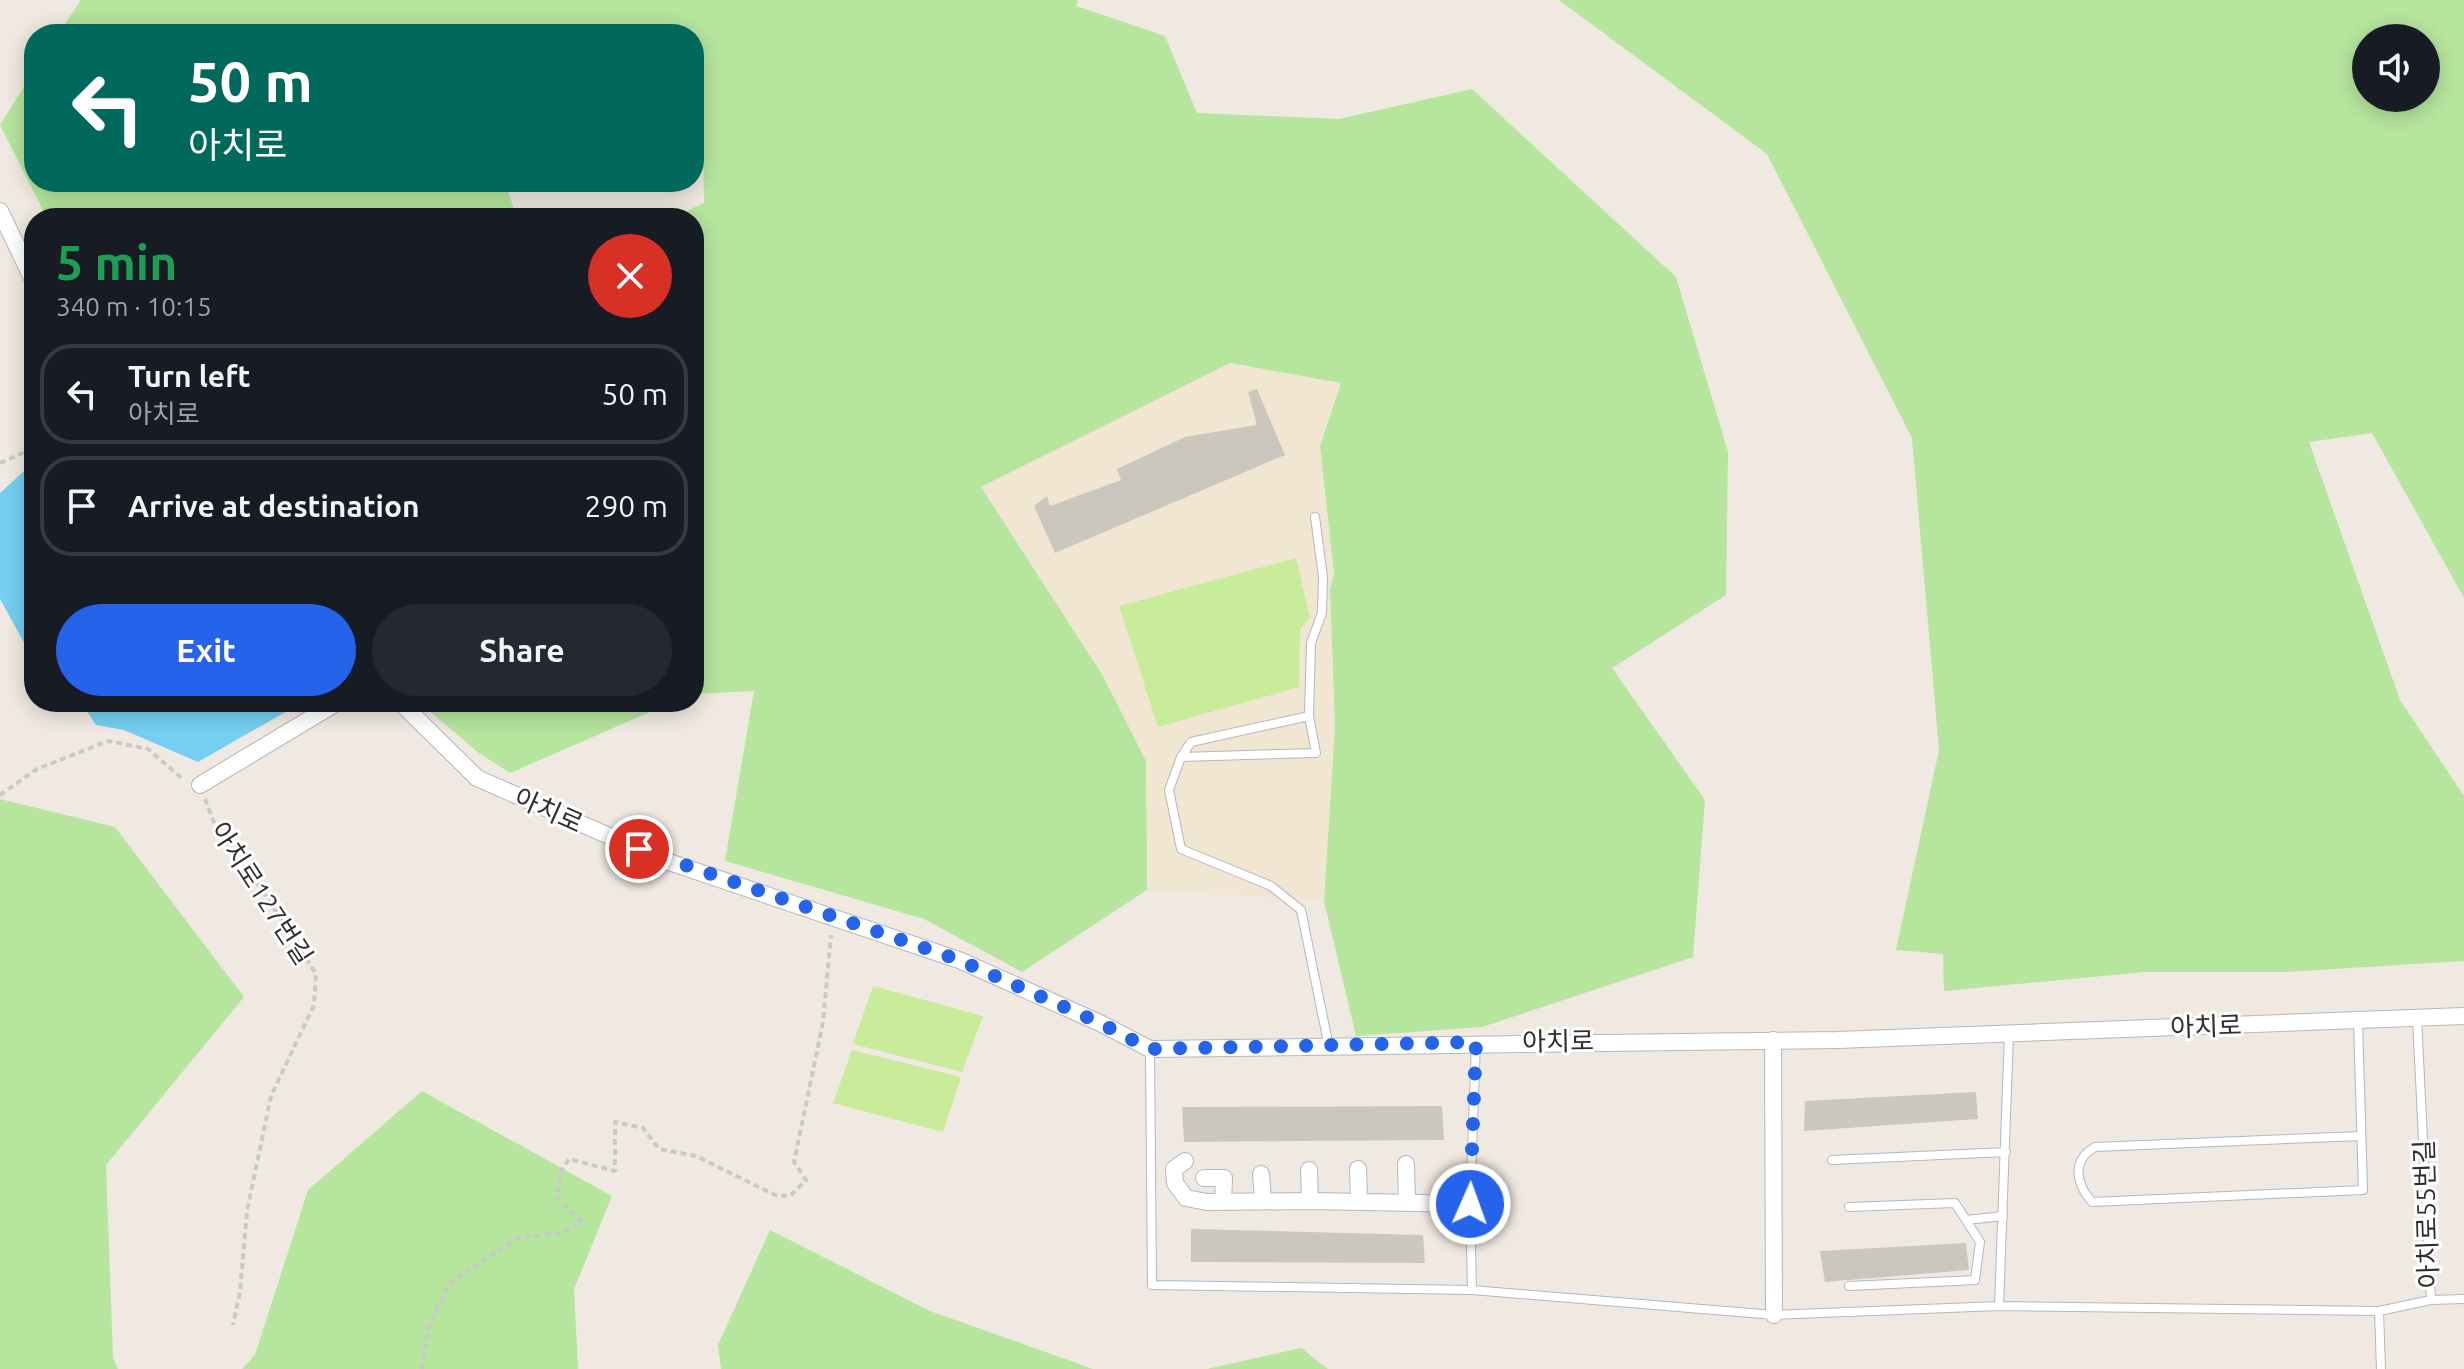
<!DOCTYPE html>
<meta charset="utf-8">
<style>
body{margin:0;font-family:Ubuntu,"Noto Sans KR",sans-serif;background:#242831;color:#f1f3f6;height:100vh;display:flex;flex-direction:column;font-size:30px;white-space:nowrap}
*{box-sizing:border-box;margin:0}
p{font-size:26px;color:#9ea1a6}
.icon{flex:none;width:44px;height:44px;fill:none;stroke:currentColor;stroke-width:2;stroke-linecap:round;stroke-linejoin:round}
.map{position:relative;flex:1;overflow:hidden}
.drawer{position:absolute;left:24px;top:208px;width:680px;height:504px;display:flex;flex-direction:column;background:#171b24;border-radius:32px;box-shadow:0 4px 20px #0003}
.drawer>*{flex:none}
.hud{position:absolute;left:24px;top:24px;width:680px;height:168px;border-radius:32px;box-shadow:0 4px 20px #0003;background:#00695c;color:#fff;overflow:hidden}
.tools{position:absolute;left:2352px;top:24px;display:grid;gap:16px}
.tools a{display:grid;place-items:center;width:88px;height:88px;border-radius:50%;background:#171b24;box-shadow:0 4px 20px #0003;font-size:40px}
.pin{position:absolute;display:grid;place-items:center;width:68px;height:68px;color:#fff;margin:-34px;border:4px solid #fff;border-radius:50%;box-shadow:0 2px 8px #0007}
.me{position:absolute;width:88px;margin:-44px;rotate:2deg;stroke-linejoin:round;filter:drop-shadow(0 0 6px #0008)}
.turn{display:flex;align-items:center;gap:28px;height:168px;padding:0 32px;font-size:36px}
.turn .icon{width:104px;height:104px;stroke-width:2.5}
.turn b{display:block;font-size:56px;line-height:68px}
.round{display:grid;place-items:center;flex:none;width:84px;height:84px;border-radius:42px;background:#242831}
.summary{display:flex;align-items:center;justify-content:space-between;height:136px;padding:0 32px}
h1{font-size:48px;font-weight:600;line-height:60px;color:#1e9e55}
.cta{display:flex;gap:16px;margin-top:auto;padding:16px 32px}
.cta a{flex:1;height:92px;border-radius:48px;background:#2563eb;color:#fff;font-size:32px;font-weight:600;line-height:92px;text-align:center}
.cta a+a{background:#242831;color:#f1f3f6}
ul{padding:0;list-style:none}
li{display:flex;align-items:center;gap:24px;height:100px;margin:0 16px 12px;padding:0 16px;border:4px solid #363941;border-radius:32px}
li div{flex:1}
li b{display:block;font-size:30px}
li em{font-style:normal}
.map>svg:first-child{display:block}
.education{fill:#f0e6d1}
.green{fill:#b6e59e;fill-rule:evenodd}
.pitch{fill:#c9ec9a}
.water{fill:#75cff0}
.building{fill:#cbc7bf}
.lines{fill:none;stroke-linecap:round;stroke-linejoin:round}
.service-casing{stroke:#b4b7c1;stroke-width:10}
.minor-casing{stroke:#b4b7c1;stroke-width:18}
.path{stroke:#c9c9c9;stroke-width:4;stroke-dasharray:6 4;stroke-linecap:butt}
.service{stroke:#fff;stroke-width:8}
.minor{stroke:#fff;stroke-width:16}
.route{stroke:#2563eb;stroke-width:14;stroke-dasharray:0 25.2}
.labels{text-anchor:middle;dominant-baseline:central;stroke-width:6;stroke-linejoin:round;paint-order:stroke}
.street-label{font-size:26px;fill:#2e2e2e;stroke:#fff}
</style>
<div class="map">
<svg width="2464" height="1369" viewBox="0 0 2464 1369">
<rect width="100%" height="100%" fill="#efe9e1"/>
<!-- education -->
<path class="education" d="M1230 363 1341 383 1320 446 1334 573 1330 589 1335 726 1324 901 1147 890 1146 761 1103 676 981 487Z"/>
<!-- green -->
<path class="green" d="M81 0H1078L1076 6 1165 36 1197 113 1339 119 1472 89 1676 277 1728 452 1726 595 1612 668 1705 800 1693 957 1482 1027 1356 1036 1324 901 1335 726 1330 589 1334 573 1320 446 1341 383 1230 363 981 487 1103 676 1146 761 1147 890 1022 972 924 919 725 861 754 691 694 694V218H672L704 203 702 74 694 79V34H58Z
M1559 0H2464V598L2372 433 2309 442 2400 700 2464 796V961L2285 972H2144L1944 991 1943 954 1896 950 1939 750 1912 438 1767 154ZM2366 38H2426V98H2366Z
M34 71V182H505L517 218H47L0 125Z
M419 702H673L510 773 479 753Z
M0 799 115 827 244 997 106 1165 113 1358 118 1369H0Z
M422 1091 612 1196 574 1289 578 1369H242L255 1355 308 1190Z
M770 1230 930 1311 1093 1369H721L718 1345Z
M1301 1348 1328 1369H1207Z"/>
<!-- pitch -->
<path class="pitch" d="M1296 558 1310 618 1300 628 1299 687 1158 727 1119 606Z
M873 986 983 1016 962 1072 853 1044Z
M852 1050 961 1077 943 1132 833 1103Z"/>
<!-- water -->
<path class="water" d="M34 468V653L27 648 0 599V493L23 472Z
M81 702H303L198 762 124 730 96 725Z"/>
<!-- building -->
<path class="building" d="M1257 389 1285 455 1055 553 1034 506 1047 496 1050 506 1121 480 1117 469 1185 437 1257 425 1248 392Z
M1976 1092 1978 1119 1804 1131 1805 1101Z
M1442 1106 1444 1140 1184 1142 1182 1107Z
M1191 1229 1423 1235 1425 1263 1191 1262Z
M1966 1243 1969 1270 1825 1282 1820 1251Z"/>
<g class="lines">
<!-- service casing -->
<g class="service-casing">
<path id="service" d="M1309 716 1311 643 1322 613 1323 577 1315 517
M1181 757 1191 742 1309 716 1316 753 1181 757 1169 790 1181 849 1271 886 1301 910 1329 1047
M2358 1021 2363 1190 2092 1202C2075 1183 2072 1160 2095 1147L2361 1136
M1476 1043 1470 1204 1472 1290 1774 1315 1999 1306 2379 1311
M1150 1049 1152 1285 1472 1290
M1832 1160 2006 1152
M1849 1207 1955 1203 1980 1242 1975 1280 1849 1286
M1966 1220 2003 1216
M2431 1300 2464 1299
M1999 1306 2009 1033
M2381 1369 2379 1311 2431 1300 2417 1018"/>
</g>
<!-- minor casing -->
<g class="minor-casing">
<path id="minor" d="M0 211 34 282
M400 702 477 778 666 861 959 960 1100 1023 1150 1049 1838 1040 2464 1016
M200 785 338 702
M1773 1040 1774 1315
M1185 1161 1174 1169 1175 1183 1186 1198 1207 1202 1310 1201
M1406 1164 1407 1202
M1358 1169 1359 1202
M1309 1170 1310 1201 1470 1204
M1261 1174 1263 1200
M1204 1178H1224L1223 1202"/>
</g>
<!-- path -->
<path class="path" d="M0 463 34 448
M0 795 37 769 108 741 148 749 183 779
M205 799 220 838 261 888 316 974 314 1005 271 1096 247 1211 240 1292 233 1325
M422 1369 428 1329 449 1284 517 1238 560 1233 582 1222 557 1198 560 1173 569 1159 615 1171V1122L643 1128 659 1149 696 1156 775 1195 790 1196 806 1180 794 1162 823 1022 831 935"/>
<!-- service -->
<use href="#service" class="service"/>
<!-- minor -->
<use href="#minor" class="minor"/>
</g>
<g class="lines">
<!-- route -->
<path class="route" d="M639 849 959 960 1100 1023 1150 1049 1476 1042 1470 1204"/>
</g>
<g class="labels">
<!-- street labels -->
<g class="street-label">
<text transform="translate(549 810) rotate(24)">아치로</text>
<text transform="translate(262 893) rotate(57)">아치로127번길</text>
<text transform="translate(2206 1026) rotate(-2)">아치로</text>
<text transform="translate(1558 1041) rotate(-1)">아치로</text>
<text transform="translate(2426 1214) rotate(-92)">아치로55번길</text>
</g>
</g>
</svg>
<div class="tools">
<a><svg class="icon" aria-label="sound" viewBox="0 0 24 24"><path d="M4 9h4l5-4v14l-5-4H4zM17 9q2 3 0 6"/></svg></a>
</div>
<div class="pin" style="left:639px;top:849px;background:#d93025"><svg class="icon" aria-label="arrive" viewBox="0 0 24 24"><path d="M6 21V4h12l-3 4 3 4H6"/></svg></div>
<svg class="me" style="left:1470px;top:1204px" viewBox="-20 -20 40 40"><circle r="17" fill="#2563eb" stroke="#fff" stroke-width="3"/><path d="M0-11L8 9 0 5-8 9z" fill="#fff"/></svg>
<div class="hud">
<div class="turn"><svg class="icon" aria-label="left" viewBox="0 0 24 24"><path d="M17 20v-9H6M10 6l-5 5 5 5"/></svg><div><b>50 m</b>아치로</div></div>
</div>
<section class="drawer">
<div class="summary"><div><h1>5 min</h1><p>340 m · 10:15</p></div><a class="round" style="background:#d93025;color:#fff"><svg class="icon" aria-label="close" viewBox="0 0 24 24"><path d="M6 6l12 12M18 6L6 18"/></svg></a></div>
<ul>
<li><svg class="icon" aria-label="left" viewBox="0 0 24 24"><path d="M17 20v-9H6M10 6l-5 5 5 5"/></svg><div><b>Turn left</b><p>아치로</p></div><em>50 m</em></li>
<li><svg class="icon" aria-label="arrive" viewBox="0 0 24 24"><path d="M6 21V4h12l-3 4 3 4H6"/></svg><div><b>Arrive at destination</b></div><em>290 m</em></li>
</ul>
<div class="cta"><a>Exit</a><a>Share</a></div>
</section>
</div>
